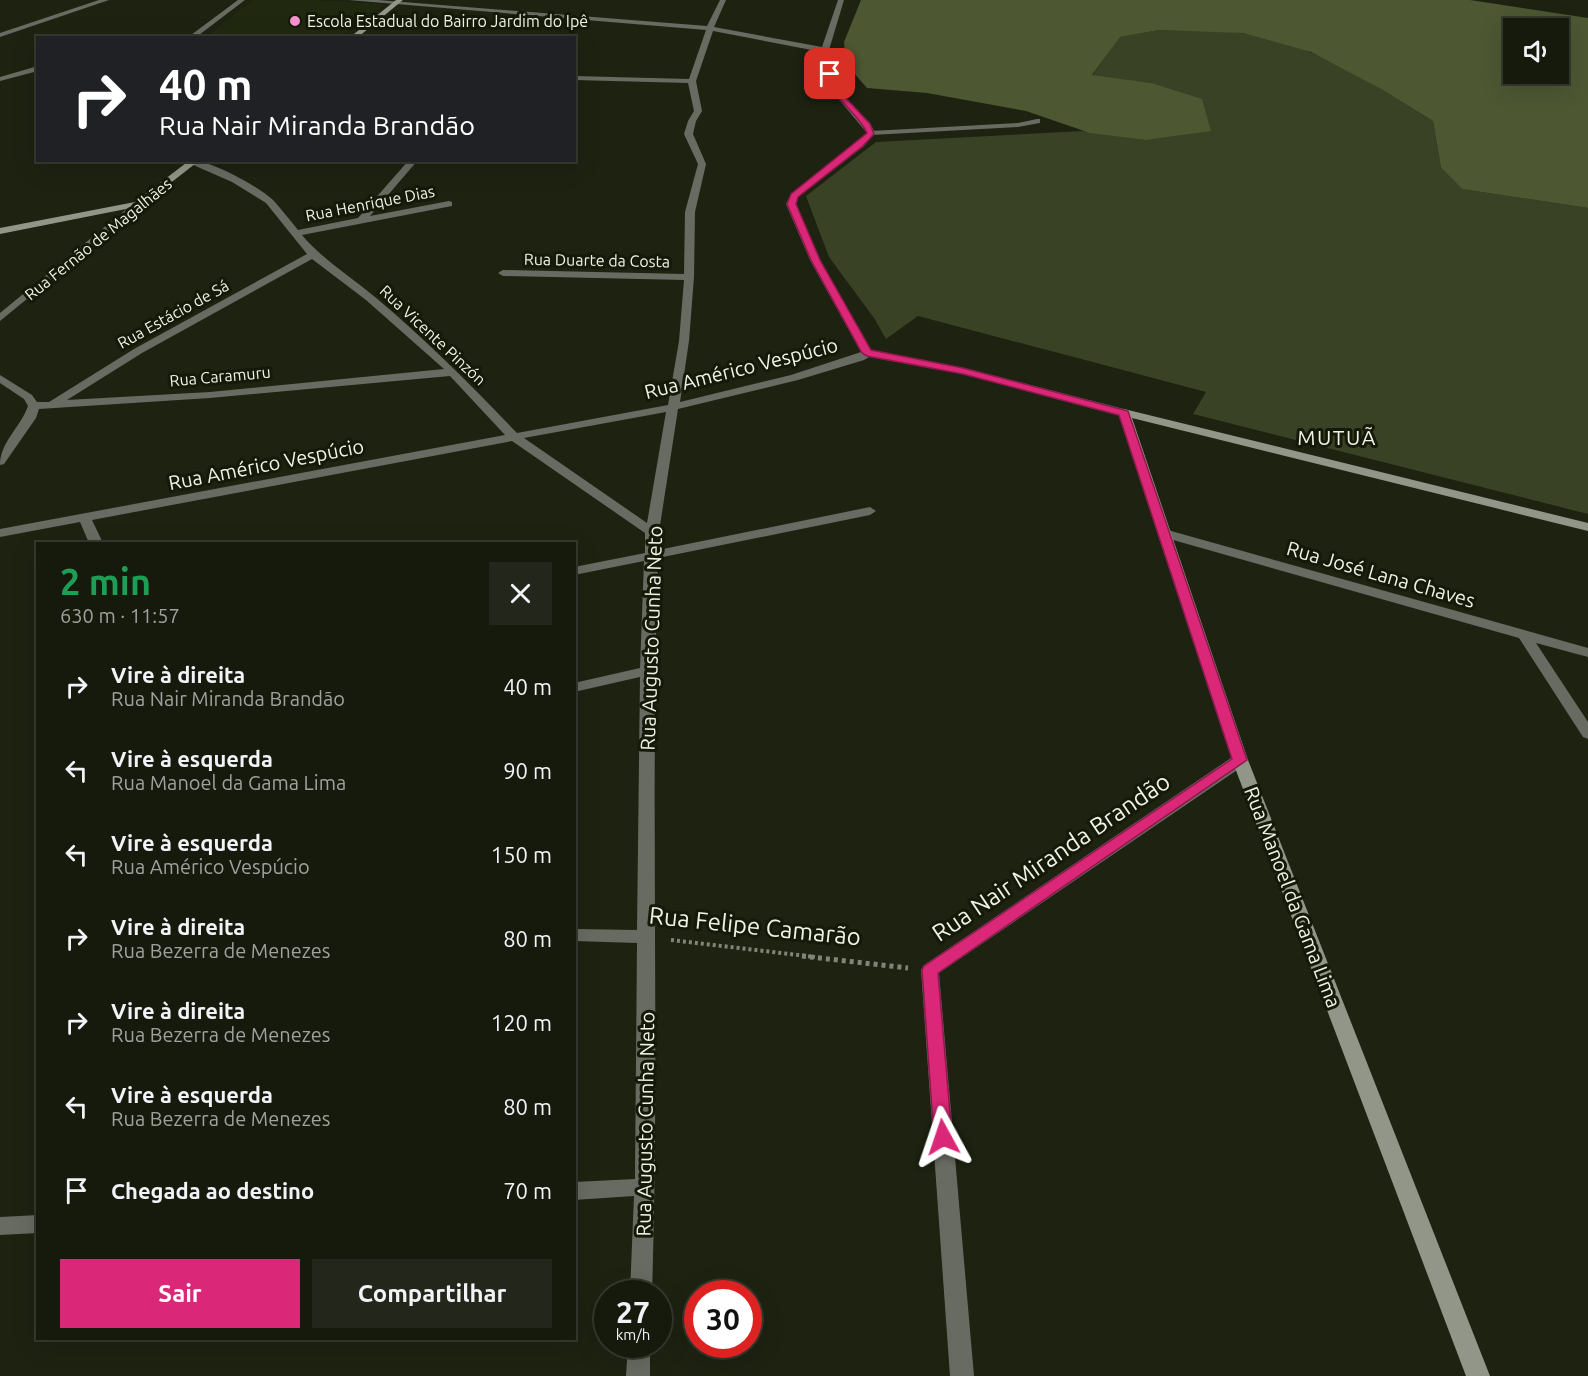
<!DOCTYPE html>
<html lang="pt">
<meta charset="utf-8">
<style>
body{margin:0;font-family:Ubuntu,sans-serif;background:#23271b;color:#f1f3f6;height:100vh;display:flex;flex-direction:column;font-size:22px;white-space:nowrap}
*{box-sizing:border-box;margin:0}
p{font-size:20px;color:#9ea19d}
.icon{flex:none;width:33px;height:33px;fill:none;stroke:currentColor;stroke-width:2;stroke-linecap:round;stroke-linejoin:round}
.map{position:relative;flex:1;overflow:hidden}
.details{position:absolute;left:36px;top:542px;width:540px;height:798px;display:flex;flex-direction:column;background:#161a0d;border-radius:0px;box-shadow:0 6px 24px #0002,0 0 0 2px #35382e}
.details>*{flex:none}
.top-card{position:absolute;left:36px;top:36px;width:540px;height:126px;border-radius:0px;box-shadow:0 6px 24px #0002,0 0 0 2px #35382e;background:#202124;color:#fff;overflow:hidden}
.fabs{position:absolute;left:1503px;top:18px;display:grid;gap:12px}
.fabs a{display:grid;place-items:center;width:66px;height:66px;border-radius:0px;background:#161a0d;box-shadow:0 6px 24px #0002,0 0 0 2px #35382e;font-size:30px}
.speed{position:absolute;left:594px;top:1280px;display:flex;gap:12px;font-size:30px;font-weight:700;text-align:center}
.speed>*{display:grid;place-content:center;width:78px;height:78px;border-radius:50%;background:#161a0d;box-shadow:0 6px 24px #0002,0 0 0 2px #35382e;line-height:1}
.speed small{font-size:15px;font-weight:400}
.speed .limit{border:9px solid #d22;background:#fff;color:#111}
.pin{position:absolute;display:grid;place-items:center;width:51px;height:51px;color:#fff;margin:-26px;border-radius:12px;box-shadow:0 3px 9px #0006}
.me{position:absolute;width:66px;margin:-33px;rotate:355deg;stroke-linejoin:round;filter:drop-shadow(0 0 4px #0008)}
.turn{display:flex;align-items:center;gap:21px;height:126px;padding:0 24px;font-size:27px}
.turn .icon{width:78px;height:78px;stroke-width:2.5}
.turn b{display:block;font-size:42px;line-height:51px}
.round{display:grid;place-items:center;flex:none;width:63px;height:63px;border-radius:0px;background:#23271b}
.overview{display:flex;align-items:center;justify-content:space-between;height:102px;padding:0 24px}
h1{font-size:36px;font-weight:600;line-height:45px;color:#1e9e55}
.primary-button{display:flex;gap:12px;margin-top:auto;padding:12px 24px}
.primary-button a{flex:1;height:69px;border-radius:0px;background:#db2777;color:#fff;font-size:24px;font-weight:600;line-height:69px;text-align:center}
.primary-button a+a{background:#23271b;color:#f1f3f6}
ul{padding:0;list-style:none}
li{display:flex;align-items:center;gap:18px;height:84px;padding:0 24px}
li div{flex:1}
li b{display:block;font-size:22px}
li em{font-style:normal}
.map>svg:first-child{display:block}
.built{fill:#212810}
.green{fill:#394224}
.forest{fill:#4d5732;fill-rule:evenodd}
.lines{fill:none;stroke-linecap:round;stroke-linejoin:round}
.path-far1{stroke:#818577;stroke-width:4;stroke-dasharray:3 3;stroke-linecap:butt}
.path{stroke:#818577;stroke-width:5;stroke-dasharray:4 4;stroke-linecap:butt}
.lane{fill:#686b62;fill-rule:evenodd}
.street{fill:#686b62;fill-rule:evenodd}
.secondary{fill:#929688;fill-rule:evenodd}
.route{fill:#db2777;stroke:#8e194d;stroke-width:1.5}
.poi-dot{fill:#f790ce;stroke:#141908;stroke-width:2}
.labels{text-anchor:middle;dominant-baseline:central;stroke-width:6;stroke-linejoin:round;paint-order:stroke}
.far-poi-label{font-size:16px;fill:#eef2e7;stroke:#141908;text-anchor:start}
.far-street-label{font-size:16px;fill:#eef2e7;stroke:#141908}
.street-label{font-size:20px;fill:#eef2e7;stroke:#141908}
.neighbourhood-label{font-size:21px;letter-spacing:1.5px;fill:#eef2e7;stroke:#141908}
.near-street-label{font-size:24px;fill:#eef2e7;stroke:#141908}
</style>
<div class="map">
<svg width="1588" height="1376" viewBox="0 0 1588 1376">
<rect width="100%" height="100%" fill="#1d2211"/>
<!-- built -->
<path class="built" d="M252 0H317L386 4 340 37H207Z"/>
<!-- green -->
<path class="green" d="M1159 30C1187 31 1215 29 1242 33 1311 42 1375 85 1433 121L1441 168 1462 189 1588 208V514L1193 414 1206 392 918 316 886 339 874 318 829 257 806 196 876 142 1083 131 1145 140 1151 83 1092 76 1119 37Z"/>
<!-- forest -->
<path class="forest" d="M861 0H1470L1588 18V208L1462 189 1441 168 1433 121 1381 89 1311 52 1243 33 1159 30 1120 37 1092 75 1151 83 1202 99 1211 131 1145 140 1090 133 1026 111 927 93 867 88 846 64 844 42ZM1514 28H1558V74H1514Z"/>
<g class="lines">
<!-- path-far1 -->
<path class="path-far1" d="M671 940 815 957"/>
<!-- path -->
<path class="path" d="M802 956 908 968"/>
<!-- lane -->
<path class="lane" d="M1037 119H1040V123L1018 127 871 135 867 133 871 131 1018 123Z"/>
<!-- street -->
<path class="street" d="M99 0H109L0 37V33Z
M238 0H245L195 38H187Z
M348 0H378L707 26 720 0H726L714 27 822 47 838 0H844L829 50 839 86 844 96 870 123 875 133 864 146 798 197 796 204 820 260 871 350 964 368 1128 410 1130 413 1124 417 963 374 869 357 864 360 798 380 678 409 659 532 658 550 870 507 876 511 870 515 658 558C650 804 660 1048 652 1293H630L634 1196 574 1200V1182L635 1179 637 943 574 941V929L637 930 640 677 574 692V683L640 668 644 561 574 575V567L645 553V533L512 441 92 520 103 543H89L80 522 0 537V529L505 435 450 376 210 398 39 409 36 418 4 464 0 465C0 442 21 427 28 406L24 399 0 383V375L32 395 37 402H49L134 349 307 254 266 203 232 182 191 164V160C210 160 260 187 274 201 282 210 290 220 298 230L358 218 409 160H418L370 216 449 201 452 202V206L302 235C323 260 350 276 375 297 425 339 471 385 517 433L668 405 679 341 684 280 503 276 498 273 503 270 684 274 685 212 698 164 684 134 688 121 694 111 688 83 574 80V76L689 79 706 30ZM713 31 822 52 831 86 837 97 867 133 858 142 791 194 786 204 810 260 861 352 791 375 680 402 689 341 694 277 695 212 706 164 693 134 696 121 702 111 696 81ZM312 259 366 300 444 369 210 392 67 400 142 353ZM666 412 647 523 524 438Z
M38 66V71L0 81V77Z
M135 202 143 204 0 321V313Z
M1164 529 1588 648V657L1536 643 1588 722V739L1583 737 1519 638 1159 536 1157 533 1159 530Z
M1240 755 1248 760 1246 764 939 973 974 1376H950L921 970 924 965 1234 756Z
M38 1215V1233L0 1235V1217Z
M628 1344H650V1376H626Z"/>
<!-- secondary -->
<path class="secondary" d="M396 0H403L357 38H349Z
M190 160H200L141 206 0 234V228L135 202Z
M1124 409 1588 523V531L1132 418 1248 760 1490 1376H1466L1232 760 1118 413Z"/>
</g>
<!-- route -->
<path class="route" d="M827 72H832L844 96 870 124 874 134 863 146 798 197 796 204 820 260 871 350 963 368 1128 411 1247 760 938 973 952 1137 950 1143 943 1145 937 1143 934 1137 922 970 924 966 1232 759 1119 415 963 374 867 356 862 353 811 260 787 204 791 194 867 133C857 111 829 97 827 72Z"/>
<!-- markers -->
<circle class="poi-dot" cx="295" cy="21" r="6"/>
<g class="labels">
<!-- far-poi labels -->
<g class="far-poi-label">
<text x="307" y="21">Escola Estadual do Bairro Jardim do Ipê</text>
</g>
<!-- far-street labels -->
<g class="far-street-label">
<text transform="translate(370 203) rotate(-11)">Rua Henrique Dias</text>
<text transform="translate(98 239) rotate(-39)">Rua Fernão de Magalhães</text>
<text transform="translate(597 260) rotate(1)">Rua Duarte da Costa</text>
<text transform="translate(173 314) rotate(-29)">Rua Estácio de Sá</text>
<text transform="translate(433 335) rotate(43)">Rua Vicente Pinzón</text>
<text transform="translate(220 376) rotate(-5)">Rua Caramuru</text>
</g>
<!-- street labels -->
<g class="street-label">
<text transform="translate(741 368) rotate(-14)">Rua Américo Vespúcio</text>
<text transform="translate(266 464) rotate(-11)">Rua Américo Vespúcio</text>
<text transform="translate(1381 574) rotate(16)">Rua José Lana Chaves</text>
<text transform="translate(651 638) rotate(-88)">Rua Augusto Cunha Neto</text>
<text transform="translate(1293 897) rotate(69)">Rua Manoel da Gama Lima</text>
<text transform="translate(645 1124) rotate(-89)">Rua Augusto Cunha Neto</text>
</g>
<!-- neighbourhood labels -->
<g class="neighbourhood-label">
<text x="1337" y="437">MUTUÃ</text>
</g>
<!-- near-street labels -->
<g class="near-street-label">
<text transform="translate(1051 857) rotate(-34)">Rua Nair Miranda Brandão</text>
<text transform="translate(755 926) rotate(6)">Rua Felipe Camarão</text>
</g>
</g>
</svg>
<div class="fabs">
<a><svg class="icon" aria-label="sound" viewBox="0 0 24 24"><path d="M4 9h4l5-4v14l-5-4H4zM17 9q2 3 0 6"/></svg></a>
</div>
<div class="speed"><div>27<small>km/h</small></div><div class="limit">30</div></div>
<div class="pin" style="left:830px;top:74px;background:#d93025"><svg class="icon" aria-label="arrive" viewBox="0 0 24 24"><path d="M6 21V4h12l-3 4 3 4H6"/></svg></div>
<svg class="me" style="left:943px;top:1137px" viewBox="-20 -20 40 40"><path d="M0-17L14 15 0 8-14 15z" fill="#db2777" stroke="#fff" stroke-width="4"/></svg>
<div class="top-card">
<div class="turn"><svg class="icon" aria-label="right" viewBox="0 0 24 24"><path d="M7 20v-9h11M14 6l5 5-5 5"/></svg><div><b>40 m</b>Rua Nair Miranda Brandão</div></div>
</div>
<section class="details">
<div class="overview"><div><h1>2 min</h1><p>630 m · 11:57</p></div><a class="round"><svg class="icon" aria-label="close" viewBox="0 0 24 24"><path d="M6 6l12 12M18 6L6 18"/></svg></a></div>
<ul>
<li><svg class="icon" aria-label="right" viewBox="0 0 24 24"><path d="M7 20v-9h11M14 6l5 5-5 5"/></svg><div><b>Vire à direita</b><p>Rua Nair Miranda Brandão</p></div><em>40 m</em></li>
<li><svg class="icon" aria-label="left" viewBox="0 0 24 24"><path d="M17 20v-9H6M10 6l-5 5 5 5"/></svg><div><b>Vire à esquerda</b><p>Rua Manoel da Gama Lima</p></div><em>90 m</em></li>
<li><svg class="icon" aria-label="left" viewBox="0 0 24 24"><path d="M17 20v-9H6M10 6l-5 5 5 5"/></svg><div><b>Vire à esquerda</b><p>Rua Américo Vespúcio</p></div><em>150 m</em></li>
<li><svg class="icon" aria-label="right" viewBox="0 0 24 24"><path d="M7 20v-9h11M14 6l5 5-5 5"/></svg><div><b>Vire à direita</b><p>Rua Bezerra de Menezes</p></div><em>80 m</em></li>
<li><svg class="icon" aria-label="right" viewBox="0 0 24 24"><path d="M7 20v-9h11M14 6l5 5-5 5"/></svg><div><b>Vire à direita</b><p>Rua Bezerra de Menezes</p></div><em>120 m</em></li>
<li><svg class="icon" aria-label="left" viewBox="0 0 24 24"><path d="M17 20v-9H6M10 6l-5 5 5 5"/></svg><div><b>Vire à esquerda</b><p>Rua Bezerra de Menezes</p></div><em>80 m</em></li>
<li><svg class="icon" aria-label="arrive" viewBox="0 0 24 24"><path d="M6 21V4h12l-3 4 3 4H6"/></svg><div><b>Chegada ao destino</b></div><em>70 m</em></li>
</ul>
<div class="primary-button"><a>Sair</a><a>Compartilhar</a></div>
</section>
</div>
